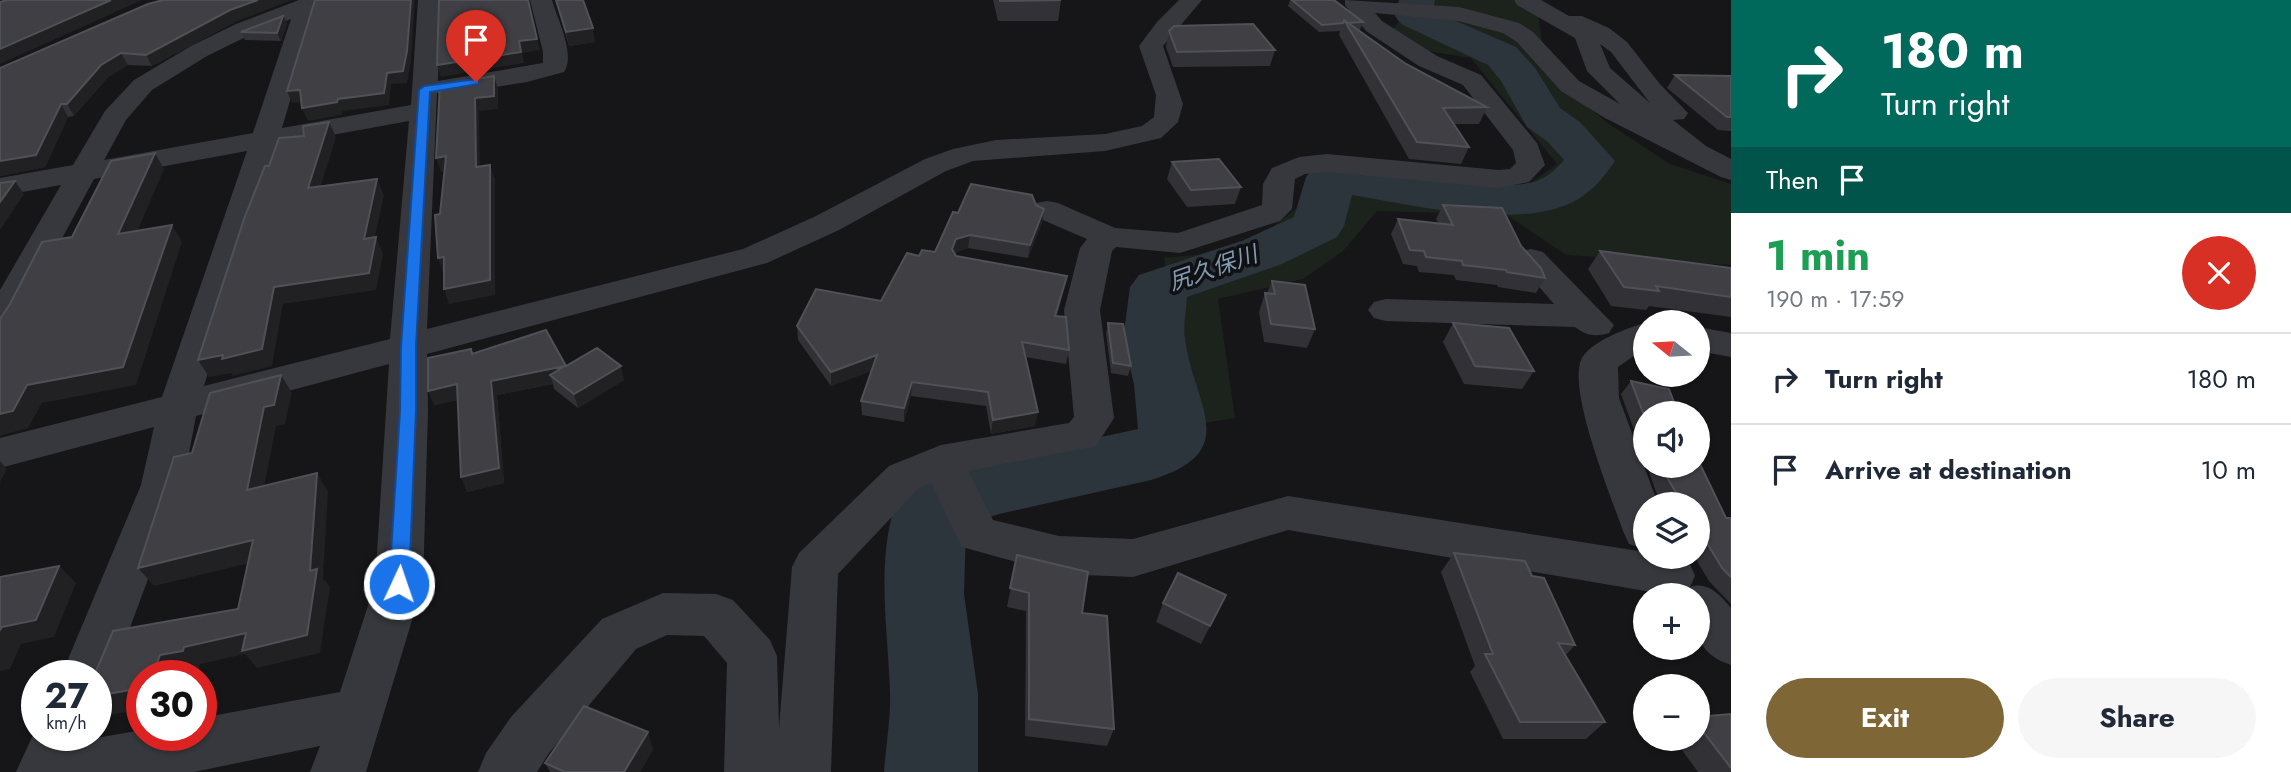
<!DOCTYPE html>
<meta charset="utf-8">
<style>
body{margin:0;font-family:Jost,"Noto Sans JP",sans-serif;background:#f6f6f7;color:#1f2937;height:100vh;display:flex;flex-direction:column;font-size:26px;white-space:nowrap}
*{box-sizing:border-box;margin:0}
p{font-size:23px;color:#747a83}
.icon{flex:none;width:38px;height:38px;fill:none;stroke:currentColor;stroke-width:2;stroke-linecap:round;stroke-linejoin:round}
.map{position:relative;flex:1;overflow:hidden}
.details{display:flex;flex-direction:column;background:#fff;width:560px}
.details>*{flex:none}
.hud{background:#00695c;color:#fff;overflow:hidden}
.needle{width:46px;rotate:288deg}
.tools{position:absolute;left:1633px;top:310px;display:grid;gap:14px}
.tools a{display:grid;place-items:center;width:77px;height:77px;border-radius:50%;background:#fff;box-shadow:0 2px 5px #0004;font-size:35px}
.speed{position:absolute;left:21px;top:660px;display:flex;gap:14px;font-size:35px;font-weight:700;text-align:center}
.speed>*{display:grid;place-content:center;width:91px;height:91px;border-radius:50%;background:#fff;box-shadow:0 2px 5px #0004;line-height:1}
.speed small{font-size:18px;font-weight:400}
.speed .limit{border:10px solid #d22;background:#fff;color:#111}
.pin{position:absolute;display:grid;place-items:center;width:60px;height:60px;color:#fff;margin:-72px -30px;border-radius:50% 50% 50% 0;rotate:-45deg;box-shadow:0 0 7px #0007}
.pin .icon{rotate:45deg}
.me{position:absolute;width:77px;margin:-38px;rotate:3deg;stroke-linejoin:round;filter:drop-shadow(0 0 5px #0008)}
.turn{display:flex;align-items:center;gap:24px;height:147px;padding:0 35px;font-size:32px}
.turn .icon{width:91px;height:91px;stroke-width:2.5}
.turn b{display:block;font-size:49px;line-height:60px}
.then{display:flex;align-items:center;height:66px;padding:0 35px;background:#0003;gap:14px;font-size:26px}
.round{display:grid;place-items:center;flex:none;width:74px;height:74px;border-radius:37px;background:#f6f6f7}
.summary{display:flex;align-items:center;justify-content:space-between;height:119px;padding:0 35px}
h1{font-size:42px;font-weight:700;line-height:52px;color:#1e9e55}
.primary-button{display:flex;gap:14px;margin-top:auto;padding:14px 35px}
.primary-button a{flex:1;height:80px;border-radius:42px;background:#7e6636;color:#fff;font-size:28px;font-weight:700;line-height:80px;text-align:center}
.primary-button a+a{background:#f6f6f7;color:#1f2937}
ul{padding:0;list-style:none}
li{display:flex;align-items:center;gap:21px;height:91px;padding:0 35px;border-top:2px solid #e0e1e3}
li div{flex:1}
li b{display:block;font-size:26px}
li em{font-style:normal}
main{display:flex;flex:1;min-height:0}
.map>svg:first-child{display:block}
.green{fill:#1c231d}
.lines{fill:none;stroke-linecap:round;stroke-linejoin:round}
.river{fill:#2c353c;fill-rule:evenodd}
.minor{fill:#37383d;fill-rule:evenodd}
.wall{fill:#323236}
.shaded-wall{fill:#212124}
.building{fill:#3f3f44;stroke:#4f5156;stroke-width:2}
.route{fill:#1a73e8;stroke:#114b97;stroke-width:2}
.labels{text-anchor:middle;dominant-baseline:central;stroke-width:7;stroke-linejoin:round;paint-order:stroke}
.water-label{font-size:23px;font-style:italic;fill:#7f9bb3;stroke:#111113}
</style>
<main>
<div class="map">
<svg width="1731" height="772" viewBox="0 0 1731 772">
<rect width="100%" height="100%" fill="#161618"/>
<!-- green -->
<path class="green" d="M1408 0H1516L1538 15 1547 73 1609 124 1670 164 1731 184V265L1566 255 1507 215 1377 211 1343 251 1303 279 1218 299 1235 418 1198 424 1164 258 1243 250 1329 183H1410L1520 191 1557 164 1471 58 1415 49 1391 32 1411 6Z"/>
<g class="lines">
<!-- river -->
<path class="river" d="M1399 0H1435L1433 11 1516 47 1535 68 1560 108 1580 122 1615 161C1604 177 1591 193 1573 202 1516 230 1413 205 1352 195L1344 226 1337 237 1282 264 1187 297C1186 310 1183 327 1185 340 1195 407 1243 452 1151 480L999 514 966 525 964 594 978 694V772H884C886 745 891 717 890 691 888 629 873 543 903 488L995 460 1138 429 1134 384 1123 339 1130 287 1139 275 1244 240 1294 217 1306 177 1314 167 1331 162C1376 169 1501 196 1539 180 1549 176 1557 168 1564 160L1548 142 1527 127 1501 81 1488 65 1401 24 1395 16Z"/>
<!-- minor -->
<path class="minor" d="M299 0H333L330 5 317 9 282 128 411 105 418 0H440L438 81 543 63V52L530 0H552C557 18 576 55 564 72L527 82 444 95 437 93 427 329 743 249 816 216 925 159 953 149 996 140 1105 134 1142 126 1154 117 1156 95 1139 46 1157 22 1179 0H1202L1163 46 1183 104 1178 122 1161 138 1105 151 973 161 946 171 839 230 767 263 427 354 428 411 423 584 366 772H310L320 746 194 772H16L37 726V735H87L85 740 142 730V735H201V718L340 692 375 584 389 364 196 416 183 485 112 676 104 692 96 695V676H61L141 485 154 427 0 468V438L162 397 247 151 94 179 18 320 13 328 0 331V290L61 185 0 196V178L73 165 105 111 134 80 191 46 236 24ZM291 19 253 133 104 160 126 120 152 90 207 56 252 34ZM409 121 390 339 204 386 277 145Z
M1345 0 1459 7 1519 23 1533 32 1579 81 1620 104 1587 71 1575 38 1517 5 1514 0H1541L1569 16H1582L1609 28 1627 42 1659 83 1688 113 1684 119 1673 120 1706 146 1731 159V180L1721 177 1605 118 1561 91 1517 42 1503 33 1458 21 1375 13 1382 21 1437 56 1481 75 1537 143 1545 165 1529 182 1499 188 1327 172 1305 174 1295 179 1292 209 1280 221 1180 253 1116 247 1112 251 1100 310 1114 418 1096 446 968 471 993 520 1059 536 1133 539 1288 496 1645 552V556H1672L1689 562 1695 576 1690 587C1708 581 1720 595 1731 608V665C1692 651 1698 631 1698 595H1679L1680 593 1669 595 1288 530 1133 577 1059 574 962 547 931 483 919 488 838 574 831 772H724L727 663 704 636 667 635 636 649 549 753 537 772H478L486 753 511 717 602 619 663 593 716 594 733 600 770 640 777 656 779 728 792 567 799 553 889 466 941 445 1069 423 1074 417 1064 310 1080 248 1087 239 1036 217 1032 210 1036 203 1047 201 1058 203 1115 228 1178 233 1262 205 1263 184 1272 168 1299 157 1327 154 1499 170 1510 169 1516 163 1513 150 1463 85 1419 66 1366 31 1345 5ZM1600 44 1611 52 1650 103 1610 68Z
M1531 249 1543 252 1614 325 1609 333C1595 337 1587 336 1575 327L1386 321 1374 318 1368 310 1374 302 1386 299 1554 304 1515 259 1519 252Z
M1645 323V348L1618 367 1619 398 1658 504H1645V549L1629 544 1623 531C1611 496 1568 392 1581 360 1589 342 1627 328 1645 323Z
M1698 327 1731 333V357L1698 351Z"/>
</g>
<!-- wall -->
<path class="wall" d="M555 0H583L595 42 569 46Z
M993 0H1061L1058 21H998Z
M1290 0H1334L1363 22 1360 30H1358L1406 64 1487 107 1479 124H1454L1469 147 1461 164 1409 159 1339 35 1340 31 1319 32 1288 6Z
M283 16 287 23 281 41 245 40 241 32Z
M235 22 152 66 128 65 108 77 74 116 68 117 45 167 0 176V68Z
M1169 31 1275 50 1270 66 1173 67 1166 47Z
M1675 75 1731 76V131L1718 130 1667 88Z
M1172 162 1241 187 1235 204 1187 207 1167 179Z
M1443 205 1521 246 1545 278 1536 293 1498 287 1497 285 1456 280 1454 275 1419 272 1417 266 1403 264 1391 234 1398 219 1438 223 1436 219Z
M958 213 1042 223 1028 258 968 248 955 253 956 256 1067 276 1057 316 1069 350 1066 364 1025 357 1035 426 991 434 986 406 911 396 904 422 862 415 861 401 871 371 831 386 798 340 797 326 881 301 919 256 935 252Z
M1600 251 1731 268V317L1649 306 1646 310 1611 306 1588 269Z
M1272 281 1315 329 1307 348 1264 342 1259 312 1265 293H1267Z
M1108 323 1131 366 1128 376 1111 373 1106 333Z
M1453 323 1534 371 1522 389 1464 384 1443 342Z
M473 353 566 366 624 380 578 408 554 389 553 384 497 395 504 483 467 492 458 400 434 405Z
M1631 381 1645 413V460L1621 394Z
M1647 466H1698L1726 518H1731V604L1709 581 1694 556H1698V504H1663L1656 492Z
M1454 553 1532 576 1575 645 1565 656 1605 722 1586 739H1503L1470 672 1475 666 1441 572Z
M1017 555 1082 613 1114 729 1107 746 1025 736 1026 611 1007 607Z
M1226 595 1201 644 1156 622 1163 603Z
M1731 714V772H1698L1673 738H1698V717Z
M653 749 640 772H550L545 763Z"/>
<!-- shaded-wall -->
<path class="shaded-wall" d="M111 0H142L0 64V49Z
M258 0H292L235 22 152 66 146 55 230 10Z
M411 0H415L411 62 407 83 391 84 389 105 343 111 342 115 308 121 302 108 338 99 387 73Z
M528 0 540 50 522 53 524 63 441 77 437 65 519 41Z
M283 16 287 23 281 41 277 33Z
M593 28 595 42 569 46 566 32Z
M121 53 128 65 108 77 74 116 67 104 101 65Z
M494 76 498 89V109L479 111 480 181 476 167 475 98Z
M300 90 306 102 292 103 287 91Z
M61 104 68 117 45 167 0 176V161Z
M329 122 336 137 315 204 308 188Z
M155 153 164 169 129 251 118 234Z
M446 156 450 170 441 172 436 158Z
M490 165 495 179V295L449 304 444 289Z
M377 179 384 195 371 255 364 239Z
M15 181 24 194 0 230V202Z
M1044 209 1042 223 1028 258 1030 245Z
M172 225 182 242 136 385 42 403 28 428 0 436V414Z
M970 235 968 248 955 253 951 262 952 249 956 239Z
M376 237 383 254 376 290 283 304 272 366 233 376 231 373 209 377 198 360 274 287Z
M444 257 449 272 443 273 438 258Z
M1067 276 1064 290 1053 330 1055 316Z
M877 355 876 369 831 386V372Z
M565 366 550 375 553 384 497 395 504 483 467 492 461 477 491 381Z
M621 366 624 380 578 408 574 394Z
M281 375 292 393 285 424 276 426 260 508 247 490 264 407Z
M912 382 911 396 904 422V408Z
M457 384 463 399 434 405 428 391Z
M1038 412 1035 426 991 434 993 420Z
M0 461 7 469 0 482Z
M317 473 328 491 323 578 330 587 320 653 257 668 245 654 200 664 199 669 177 673 175 676H152L160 655 184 647 310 571Z
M253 540 266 559 154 586 138 568Z
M59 566 76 583 54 637 21 644 10 669 0 671V630L2 627Z
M1226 595 1217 614 1201 644 1210 626Z
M142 688V709L104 716 96 709V696Z
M648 732 653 749 640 772H624Z"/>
<!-- building -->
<path class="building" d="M7 0H111L0 49V2Z
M163 0H258L230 10 146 55 121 53 101 65 67 104H61L36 155 0 161V68L148 4Z
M315 0H411L407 51 403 71 387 73 384 93 338 99 337 102 302 108 300 90 287 91Z
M439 0H528L537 39 519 41 521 52 437 65Z
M556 0H583L593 28 566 32Z
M1000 0H1061L1000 1Z
M1292 0H1334L1363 22 1348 23 1344 20 1343 23 1322 25Z
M283 16 277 33 241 32Z
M1344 20 1406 64 1487 107 1443 108 1469 147 1417 142Z
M1253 24 1275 50 1177 52 1169 31 1174 26Z
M1675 75 1731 76V117H1727Z
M494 76V96L475 98 476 167 490 165V280L444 289V257L438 258 435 215 440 214 446 156 436 158 440 85Z
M329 122 308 188 377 179 364 239 376 237 369 273 274 287 262 349 222 359 223 355 198 360 244 219 265 166H269L279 138 304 136 303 126Z
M155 153 118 234 172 225 123 367 27 385 13 411 0 414V319L10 304 42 242 72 237 111 161Z
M1219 159 1241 187 1191 190 1172 162Z
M15 181 0 202V183Z
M971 184 1032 195 1036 205 1044 209 1030 245 970 235 956 239 952 249 956 256 1067 276 1055 316 1066 317 1069 350 1022 342 1038 412 993 420 988 392 912 382 904 408 861 401 877 355 831 372 797 326 816 289 881 301 907 253 919 256 922 250 935 252 953 212 958 213Z
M1443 205 1502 208 1521 246 1541 268 1545 278 1507 272 1506 270 1463 265 1462 261 1426 257 1424 251 1410 250 1398 219 1453 225Z
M1600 251 1731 268V297L1656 286 1659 291 1624 287Z
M1272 281 1305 285 1315 329 1271 324 1265 293 1275 294Z
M1108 323 1123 324 1131 366 1113 363Z
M1453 323 1509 328 1534 371 1475 366Z
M546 330 566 366 597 348 621 366 574 394 550 375 565 366 491 381 499 468 461 477 457 384 428 391V358L471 349 472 354Z
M281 375 274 405 264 407 247 490 317 473 310 571 317 569 307 635 242 651 246 633 184 647 183 651 160 655 152 676H142V688L96 696V676H94L113 631 238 609 253 540 138 568 174 457 192 453 210 393Z
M1631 381 1669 389 1678 413H1645V418Z
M1698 460 1726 518H1731V577L1722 568 1698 528V504H1683L1668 479 1663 466H1698Z
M1454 553 1525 561 1532 576 1544 578 1575 645 1558 643 1605 722H1520L1485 654H1493Z
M1017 555 1088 572 1082 613 1107 616 1114 729 1029 719V593L1010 588Z
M59 566 36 620 2 627 0 630V577Z
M1178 573 1226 595 1210 626 1163 603Z
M584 706 648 732 624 772H565L545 763Z
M1731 714V768L1698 725V717Z"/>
<!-- route -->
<path class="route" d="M476 79 479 80V84L430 92 416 346V411L409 584 406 590 399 592 392 590 389 584 400 411 401 346 419 90 424 86Z"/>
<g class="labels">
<!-- water labels -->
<g class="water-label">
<text transform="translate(1213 268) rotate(-19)">尻久保川</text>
</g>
</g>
</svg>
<div class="tools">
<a><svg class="needle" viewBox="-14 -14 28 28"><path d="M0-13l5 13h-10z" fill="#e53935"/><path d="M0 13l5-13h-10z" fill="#747a83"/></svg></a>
<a><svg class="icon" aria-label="sound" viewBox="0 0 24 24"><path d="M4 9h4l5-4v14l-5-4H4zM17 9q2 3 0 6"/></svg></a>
<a><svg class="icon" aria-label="layers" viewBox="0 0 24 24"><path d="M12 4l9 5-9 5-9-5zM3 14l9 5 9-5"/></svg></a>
<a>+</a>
<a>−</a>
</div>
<div class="speed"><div>27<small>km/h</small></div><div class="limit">30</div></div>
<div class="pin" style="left:476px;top:82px;background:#d93025"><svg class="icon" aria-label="arrive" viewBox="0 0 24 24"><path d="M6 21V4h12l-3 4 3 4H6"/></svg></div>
<svg class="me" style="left:399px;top:584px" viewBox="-20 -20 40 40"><circle r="17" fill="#1a73e8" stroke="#fff" stroke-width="3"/><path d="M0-11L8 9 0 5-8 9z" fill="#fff"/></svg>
</div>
<section class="details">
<div class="hud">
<div class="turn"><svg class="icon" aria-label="right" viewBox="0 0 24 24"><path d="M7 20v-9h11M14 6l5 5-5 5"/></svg><div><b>180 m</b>Turn right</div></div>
<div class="then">Then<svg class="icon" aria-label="arrive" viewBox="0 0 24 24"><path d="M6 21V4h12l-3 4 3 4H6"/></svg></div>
</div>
<div class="summary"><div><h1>1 min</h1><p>190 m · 17:59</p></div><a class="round" style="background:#d93025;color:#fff"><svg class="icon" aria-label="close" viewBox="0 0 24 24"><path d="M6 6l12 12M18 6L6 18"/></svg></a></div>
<ul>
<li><svg class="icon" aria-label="right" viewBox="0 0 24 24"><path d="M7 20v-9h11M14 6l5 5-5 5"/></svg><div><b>Turn right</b></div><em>180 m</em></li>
<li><svg class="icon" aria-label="arrive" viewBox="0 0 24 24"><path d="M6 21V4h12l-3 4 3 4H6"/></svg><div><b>Arrive at destination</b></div><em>10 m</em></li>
</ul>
<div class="primary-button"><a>Exit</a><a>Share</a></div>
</section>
</main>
